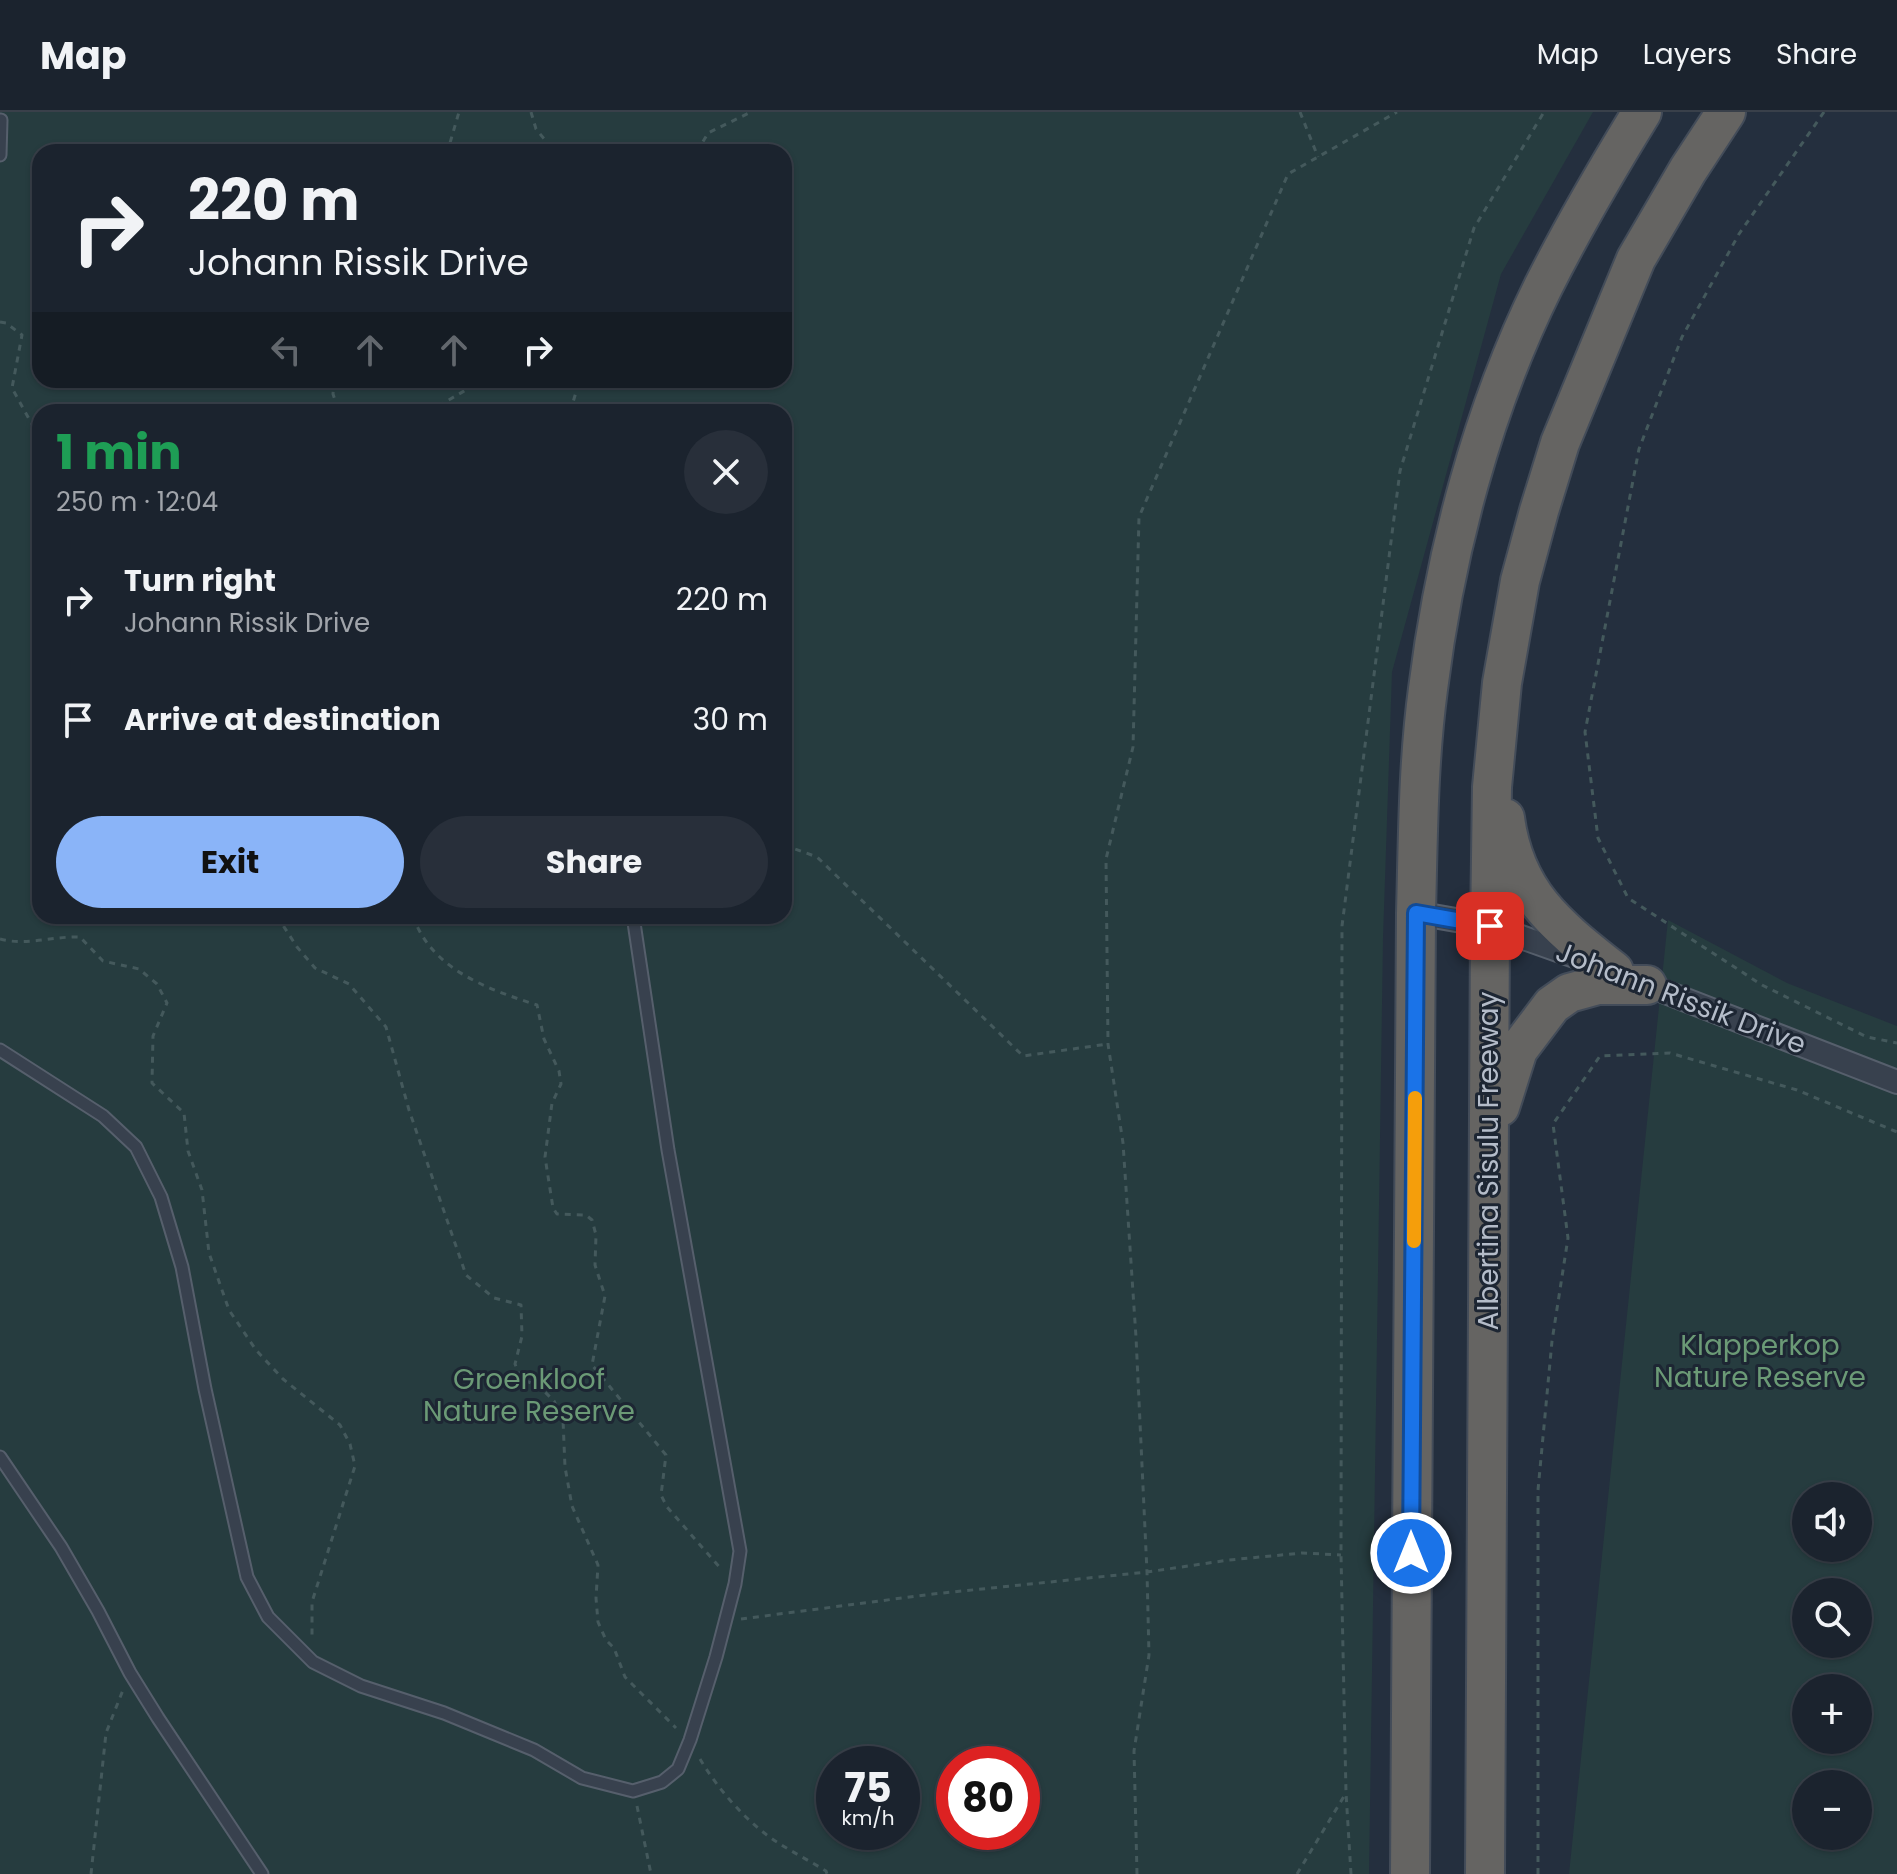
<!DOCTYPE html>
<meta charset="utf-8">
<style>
body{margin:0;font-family:Poppins,sans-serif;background:#282f3a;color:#f1f3f6;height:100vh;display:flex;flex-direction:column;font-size:30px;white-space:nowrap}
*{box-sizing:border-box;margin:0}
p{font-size:26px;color:#a0a4aa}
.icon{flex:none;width:44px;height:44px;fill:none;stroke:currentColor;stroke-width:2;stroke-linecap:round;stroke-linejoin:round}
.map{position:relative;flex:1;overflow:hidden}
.drawer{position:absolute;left:32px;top:292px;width:760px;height:520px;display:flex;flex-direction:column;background:#1b232e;border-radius:24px;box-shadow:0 2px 6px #0004,0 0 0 2px #39404a}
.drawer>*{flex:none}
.guide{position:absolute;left:32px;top:32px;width:760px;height:244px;border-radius:24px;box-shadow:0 2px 6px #0004,0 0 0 2px #39404a;background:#1b232e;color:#f1f3f6;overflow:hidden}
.buttons{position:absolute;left:1792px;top:1370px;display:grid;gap:16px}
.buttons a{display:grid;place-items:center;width:80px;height:80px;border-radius:50%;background:#1b232e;box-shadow:0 2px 6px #0004,0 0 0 2px #39404a;font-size:40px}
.speed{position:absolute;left:816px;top:1634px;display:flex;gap:16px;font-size:40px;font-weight:700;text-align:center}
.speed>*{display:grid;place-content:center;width:104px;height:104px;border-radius:50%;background:#1b232e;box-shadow:0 2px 6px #0004,0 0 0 2px #39404a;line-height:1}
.speed small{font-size:20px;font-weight:400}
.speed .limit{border:12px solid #d22;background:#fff;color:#111}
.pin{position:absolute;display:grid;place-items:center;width:68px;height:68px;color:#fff;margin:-34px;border-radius:16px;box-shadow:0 4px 12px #0006}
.me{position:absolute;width:88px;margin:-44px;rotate:0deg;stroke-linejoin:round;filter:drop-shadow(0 0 6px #0008)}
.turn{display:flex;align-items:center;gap:28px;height:168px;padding:0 24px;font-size:36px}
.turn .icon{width:104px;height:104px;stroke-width:2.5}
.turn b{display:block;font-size:56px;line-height:68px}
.lanes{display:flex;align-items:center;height:76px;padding:0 24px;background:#0003;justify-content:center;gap:40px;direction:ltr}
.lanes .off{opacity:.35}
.round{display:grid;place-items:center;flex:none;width:84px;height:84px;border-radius:42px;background:#282f3a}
.head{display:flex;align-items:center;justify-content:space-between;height:136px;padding:0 24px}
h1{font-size:48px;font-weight:700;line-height:60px;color:#1e9e55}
.action{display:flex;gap:16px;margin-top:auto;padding:16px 24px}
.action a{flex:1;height:92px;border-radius:48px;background:#8ab4f8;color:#111;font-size:32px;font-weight:700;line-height:92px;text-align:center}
.action a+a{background:#282f3a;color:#f1f3f6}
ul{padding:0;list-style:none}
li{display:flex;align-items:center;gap:24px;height:120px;padding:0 24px}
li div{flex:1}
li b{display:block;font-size:30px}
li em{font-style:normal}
header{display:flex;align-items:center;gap:48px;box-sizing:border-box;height:112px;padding:0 40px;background:#1b232e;border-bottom:2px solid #39404a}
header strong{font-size:38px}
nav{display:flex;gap:44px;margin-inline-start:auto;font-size:28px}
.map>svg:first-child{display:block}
.green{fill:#263c3f;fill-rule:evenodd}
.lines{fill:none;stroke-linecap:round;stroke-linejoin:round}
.service-casing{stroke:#565f6c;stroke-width:15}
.minor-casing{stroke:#565f6c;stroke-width:26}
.trunk-casing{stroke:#434c59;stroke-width:42}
.path{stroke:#44595c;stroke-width:3;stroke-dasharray:6 6;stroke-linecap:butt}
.service{stroke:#38414e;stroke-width:11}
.minor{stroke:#38414e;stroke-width:22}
.trunk{stroke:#656462;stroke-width:38}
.route-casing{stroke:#114b97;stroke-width:20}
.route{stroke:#1a73e8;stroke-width:14}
.slow{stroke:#f59e0b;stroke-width:14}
.labels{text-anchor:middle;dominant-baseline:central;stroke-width:6;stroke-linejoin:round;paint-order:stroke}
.street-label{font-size:28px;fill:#b4bcc9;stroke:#1d2633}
.park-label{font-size:28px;fill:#6b9a76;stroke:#1d2633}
</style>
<header>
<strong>Map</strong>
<nav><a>Map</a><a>Layers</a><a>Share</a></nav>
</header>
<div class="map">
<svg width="1897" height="1762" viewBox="0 0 1897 1762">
<rect width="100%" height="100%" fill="#242f3e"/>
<!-- green -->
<path class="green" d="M0 0H1593L1501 162 1392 560 1383 826 1369 1762H0ZM40 40H784V268H40ZM40 300H784V804H40ZM834 1652H902V1720H834ZM954 1652H1022V1720H954Z
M1668 808 1787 871 1897 914V1762H1569ZM1806 1384H1858V1436H1806ZM1806 1480H1858V1532H1806ZM1806 1576H1858V1628H1806ZM1806 1672H1858V1724H1806Z"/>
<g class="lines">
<!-- service casing -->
<g class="service-casing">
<path id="service" d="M0 43 1 8
M0 938 103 1004 136 1035 161 1085 182 1155 205 1277 247 1465 268 1505 313 1550 361 1574 444 1601 534 1638 582 1666 633 1679 662 1670 678 1657 690 1628 716 1545 735 1472 740 1439 668 1038 633 804
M0 1345 61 1435 98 1499 130 1561 158 1606 262 1762"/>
</g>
<!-- minor casing -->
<g class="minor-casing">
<path id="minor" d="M1416 801 1490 814 1583 847
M1637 869 1897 970"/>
</g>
<!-- trunk casing -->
<g class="trunk-casing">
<path id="trunk" d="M1505 706C1515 782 1557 814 1614 859
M1500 995 1518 938 1552 893 1569 881 1598 873H1647
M1410 1762 1416 801C1418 726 1418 651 1428 577 1445 440 1482 299 1543 175 1573 115 1607 57 1642 0
M1485 1762 1490 814 1492 675 1502 571 1520 469 1539 399 1560 331 1636 147 1688 58 1726 0"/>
</g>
<!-- path -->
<path class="path" d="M531 0 536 17 555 40
M1300 0 1318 45
M1824 0 1739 122 1682 225 1639 337 1585 620 1598 726 1628 786 1762 873 1867 925 1897 931
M443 40 450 31 459 0
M697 40 708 21 751 0
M0 210 6 211 22 223 12 276 40 327
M334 268 333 282 339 300
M428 300 483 268
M570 300 577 277 586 268
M784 733 817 745 1023 944 1108 932
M277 804 297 835 315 856 349 872 386 915 409 998 466 1163 494 1186 521 1193 522 1224 515 1252 521 1267 539 1274 554 1289 563 1308 565 1355 572 1394 598 1453 596 1486 598 1510 606 1528 614 1536 625 1565 676 1616
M413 804C431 857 487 877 537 893L544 927 559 959 561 972 552 991 545 1045 553 1096 557 1102 586 1103 592 1108 596 1123 595 1153 605 1184 592 1253 666 1343 661 1383 667 1395 722 1458
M0 827C25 834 54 824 80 825L103 849 139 857 157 872 167 891 153 924 152 971 184 1001 188 1039 202 1078 209 1141 229 1198 256 1238 283 1267 340 1313 350 1332 355 1354 312 1490V1525
M741 1507 933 1482 1147 1460 1229 1448 1302 1441 1341 1443
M700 1647C717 1676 748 1712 777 1730 792 1740 810 1749 826 1759L827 1762
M637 1694 651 1762
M91 1762 106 1621 123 1578
M1137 1762 1134 1639 1149 1543 1147 1460 1136 1225 1123 1031 1108 932 1106 747 1133 635 1139 405 1288 62 1397 0
M1297 1762 1346 1681
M1351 1762 1346 1681 1341 1443 1342 814 1400 359 1474 116 1544 0
M1538 1762V1378L1552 1229 1568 1126 1553 1012 1600 944 1670 941 1797 978 1897 1020"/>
<!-- service -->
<use href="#service" class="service"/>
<!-- minor -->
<use href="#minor" class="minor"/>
<!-- trunk -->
<use href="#trunk" class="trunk"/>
</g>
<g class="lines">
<!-- route casing -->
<g class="route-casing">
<path id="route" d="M1411 1441 1416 801 1490 814"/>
</g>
<!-- route -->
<use href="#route" class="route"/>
<!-- slow -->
<path class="slow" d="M1414 1129 1415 986"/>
</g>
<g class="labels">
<!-- street labels -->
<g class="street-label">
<text transform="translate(1681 886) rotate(21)">Johann Rissik Drive</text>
<text transform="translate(1488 1049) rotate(-90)">Albertina Sisulu Freeway</text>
</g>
<!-- park labels -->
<g class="park-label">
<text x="1760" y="1233">Klapperkop<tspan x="1760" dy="32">Nature Reserve</tspan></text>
<text x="529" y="1267">Groenkloof<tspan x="529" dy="32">Nature Reserve</tspan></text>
</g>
</g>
</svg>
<div class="buttons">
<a><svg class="icon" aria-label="sound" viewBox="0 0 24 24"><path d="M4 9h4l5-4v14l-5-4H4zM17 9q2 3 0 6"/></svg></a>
<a><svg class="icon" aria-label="search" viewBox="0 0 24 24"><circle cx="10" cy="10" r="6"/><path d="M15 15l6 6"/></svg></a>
<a>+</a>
<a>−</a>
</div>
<div class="speed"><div>75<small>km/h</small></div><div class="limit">80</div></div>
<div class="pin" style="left:1490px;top:814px;background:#d93025"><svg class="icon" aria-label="arrive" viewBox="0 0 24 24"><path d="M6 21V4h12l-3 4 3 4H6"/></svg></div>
<svg class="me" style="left:1411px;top:1441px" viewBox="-20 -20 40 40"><circle r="17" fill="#1a73e8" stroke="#fff" stroke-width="3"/><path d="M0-11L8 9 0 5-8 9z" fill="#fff"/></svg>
<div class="guide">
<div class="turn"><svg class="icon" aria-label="right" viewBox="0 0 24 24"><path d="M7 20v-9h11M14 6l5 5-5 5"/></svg><div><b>220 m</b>Johann Rissik Drive</div></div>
<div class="lanes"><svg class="icon off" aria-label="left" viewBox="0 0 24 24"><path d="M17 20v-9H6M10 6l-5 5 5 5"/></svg><svg class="icon off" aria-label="ahead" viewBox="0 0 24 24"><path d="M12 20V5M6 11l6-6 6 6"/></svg><svg class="icon off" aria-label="ahead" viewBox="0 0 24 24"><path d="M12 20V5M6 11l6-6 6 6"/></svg><svg class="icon" aria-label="right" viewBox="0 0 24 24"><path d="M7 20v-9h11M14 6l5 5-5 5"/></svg></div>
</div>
<section class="drawer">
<div class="head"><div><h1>1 min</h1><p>250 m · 12:04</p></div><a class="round"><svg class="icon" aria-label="close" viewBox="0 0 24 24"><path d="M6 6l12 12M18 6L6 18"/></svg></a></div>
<ul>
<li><svg class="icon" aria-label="right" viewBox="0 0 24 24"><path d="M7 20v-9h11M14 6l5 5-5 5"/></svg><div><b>Turn right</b><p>Johann Rissik Drive</p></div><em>220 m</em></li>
<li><svg class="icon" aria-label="arrive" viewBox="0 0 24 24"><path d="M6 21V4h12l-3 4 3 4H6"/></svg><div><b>Arrive at destination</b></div><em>30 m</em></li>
</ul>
<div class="action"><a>Exit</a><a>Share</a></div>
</section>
</div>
